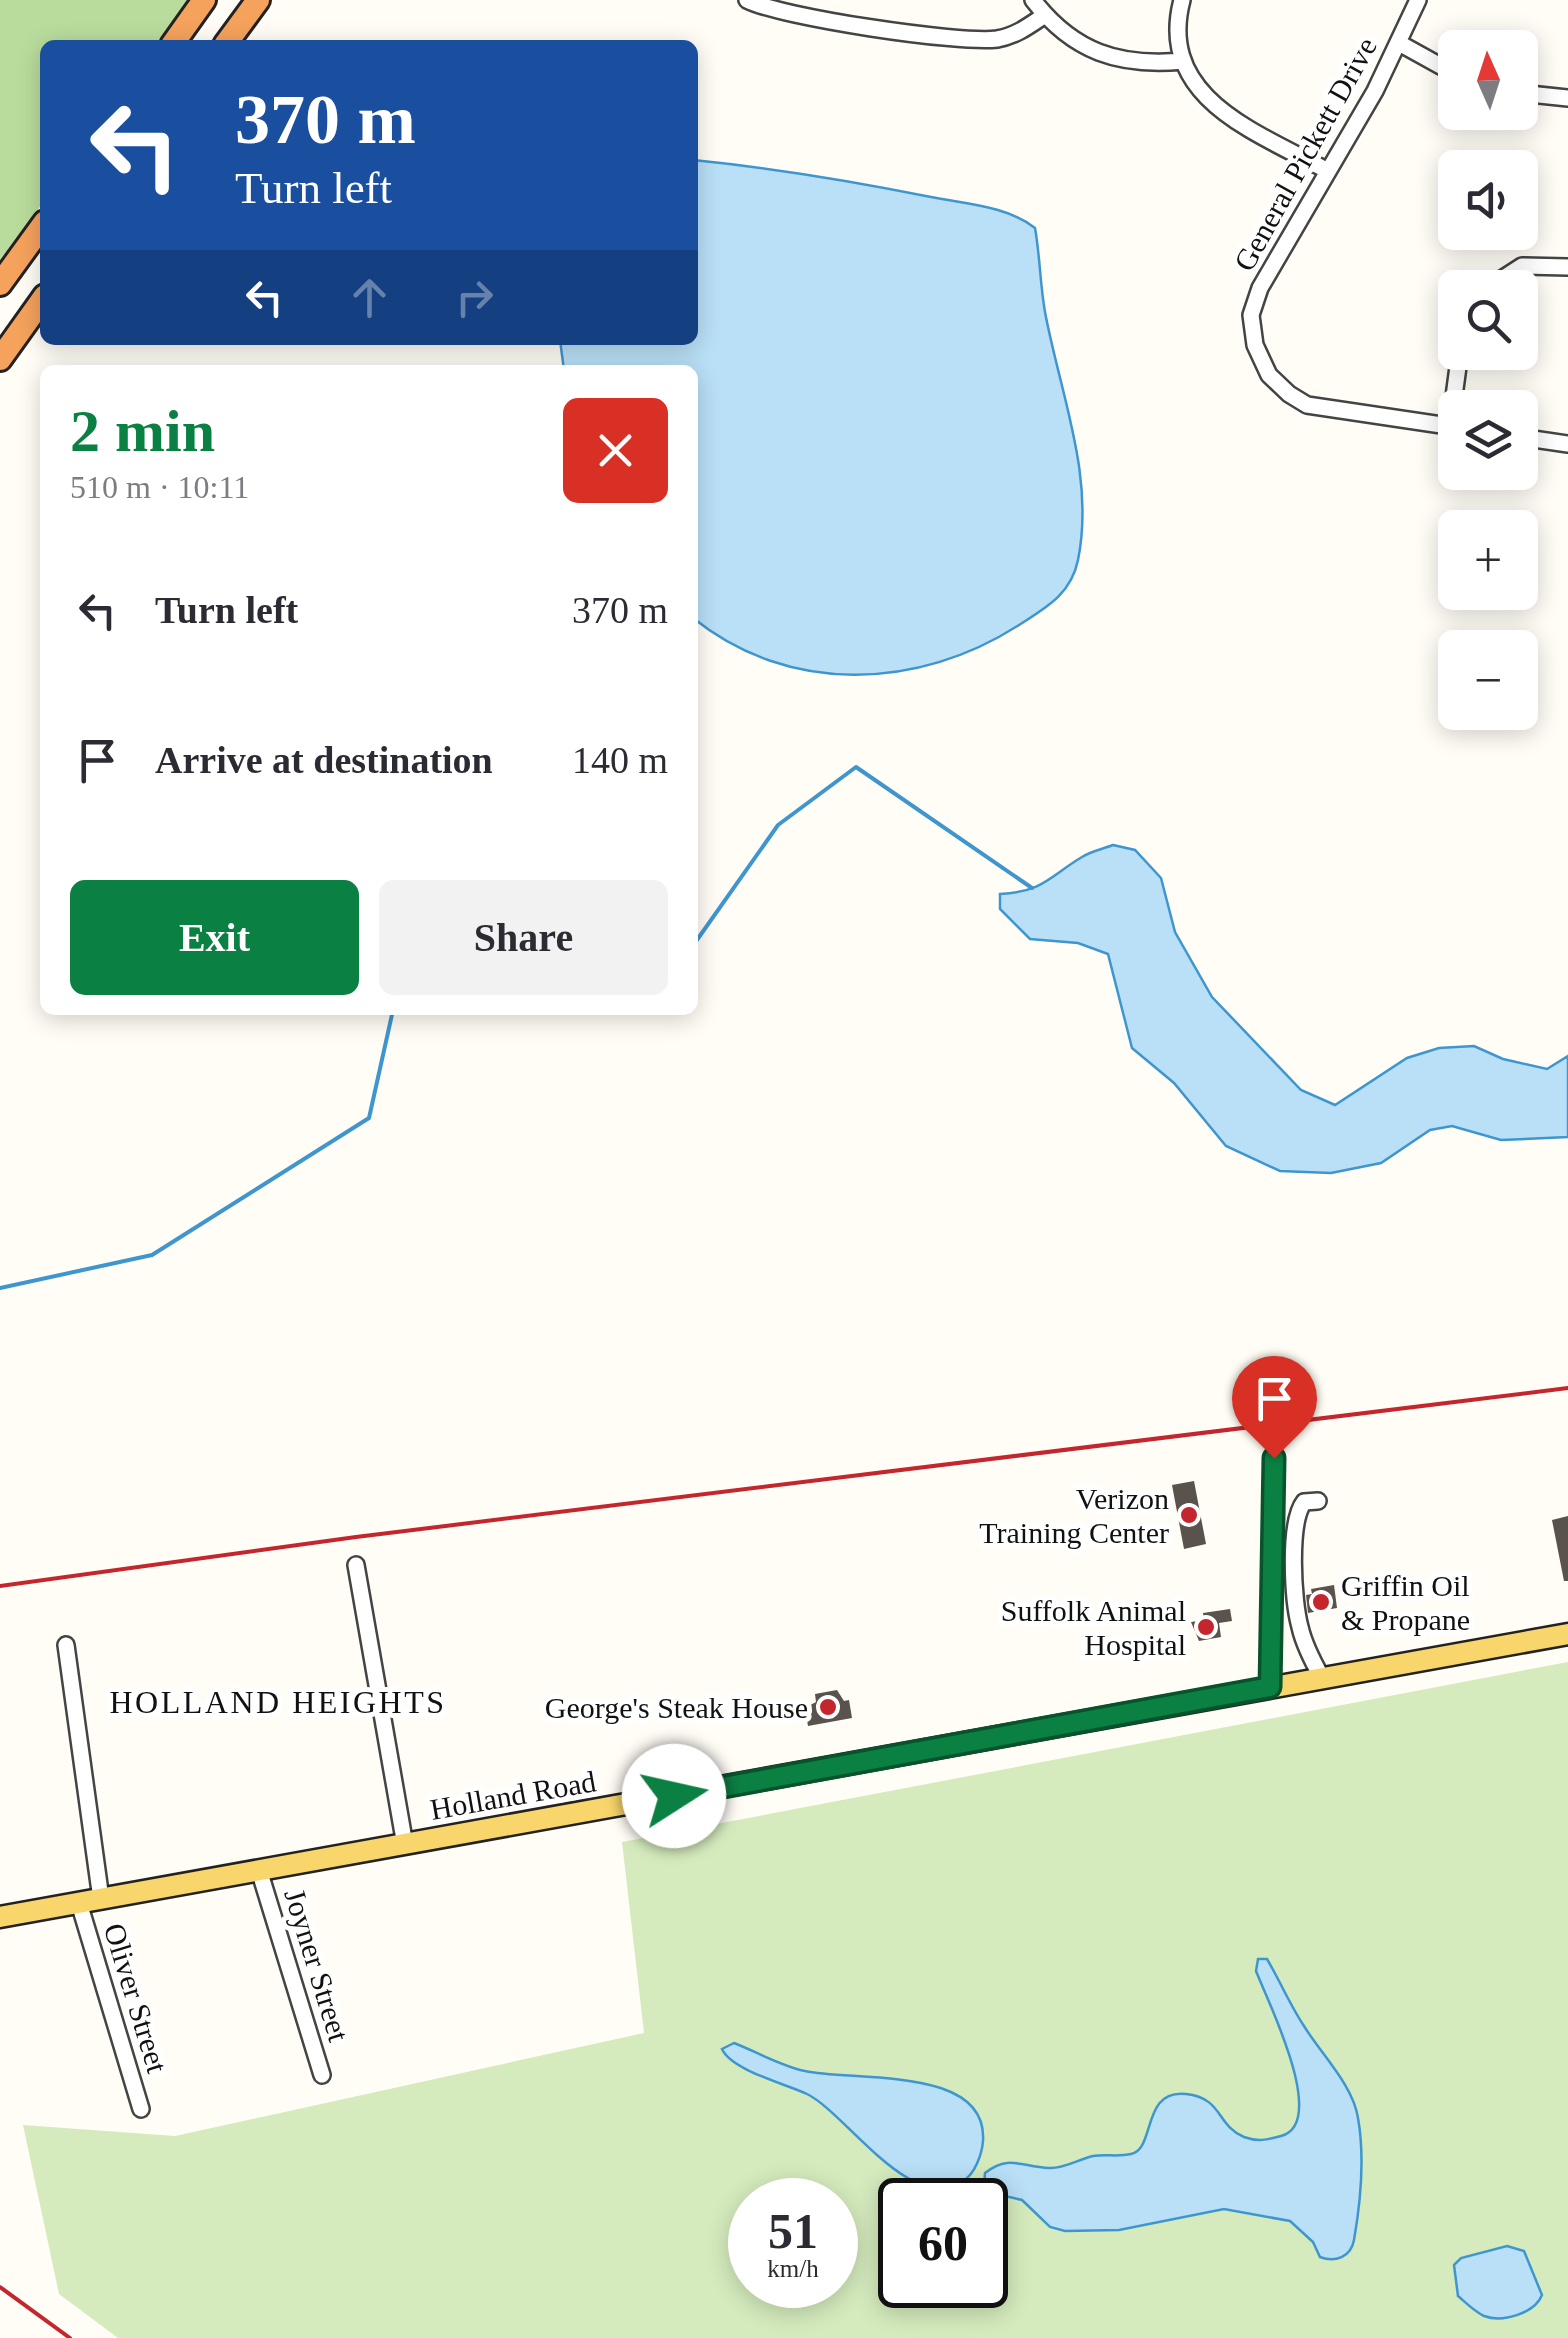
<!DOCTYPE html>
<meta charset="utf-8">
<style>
body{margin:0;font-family:"Times New Roman",serif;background:#f2f2f3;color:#2b2b33;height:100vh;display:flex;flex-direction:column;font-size:38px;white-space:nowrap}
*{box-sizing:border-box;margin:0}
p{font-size:32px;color:#7c7c81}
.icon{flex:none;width:55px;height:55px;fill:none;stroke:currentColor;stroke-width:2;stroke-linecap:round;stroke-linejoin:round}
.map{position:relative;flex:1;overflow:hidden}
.details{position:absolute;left:40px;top:365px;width:658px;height:650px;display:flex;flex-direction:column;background:#fff;border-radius:15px;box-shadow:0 5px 25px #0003}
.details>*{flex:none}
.banner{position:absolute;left:40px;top:40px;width:658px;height:305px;border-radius:15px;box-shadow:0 5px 25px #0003;background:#1a4fa0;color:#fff;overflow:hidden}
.needle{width:65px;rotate:357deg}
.fabs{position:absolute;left:1438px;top:30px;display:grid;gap:20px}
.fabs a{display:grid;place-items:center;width:100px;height:100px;border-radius:15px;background:#fff;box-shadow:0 5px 25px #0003;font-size:50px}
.speed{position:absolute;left:728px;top:2178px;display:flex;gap:20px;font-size:50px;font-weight:700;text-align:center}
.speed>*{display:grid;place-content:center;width:130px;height:130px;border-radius:50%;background:#fff;box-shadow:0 5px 25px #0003;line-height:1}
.speed small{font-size:25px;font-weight:400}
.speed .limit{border:5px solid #111;border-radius:15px;background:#fff;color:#111}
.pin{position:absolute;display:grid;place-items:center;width:85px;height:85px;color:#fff;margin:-102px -42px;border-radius:50% 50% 50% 0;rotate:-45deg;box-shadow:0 0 10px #0007}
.pin .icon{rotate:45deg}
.me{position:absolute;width:110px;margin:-55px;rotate:80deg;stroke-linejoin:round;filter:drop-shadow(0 0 8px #0008)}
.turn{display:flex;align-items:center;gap:35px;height:210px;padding:0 30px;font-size:45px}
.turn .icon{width:130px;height:130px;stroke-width:2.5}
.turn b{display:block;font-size:70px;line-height:85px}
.lanes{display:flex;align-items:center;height:95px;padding:0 30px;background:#0003;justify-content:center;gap:50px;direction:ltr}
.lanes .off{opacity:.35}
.round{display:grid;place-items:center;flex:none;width:105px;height:105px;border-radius:15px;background:#f2f2f3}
.head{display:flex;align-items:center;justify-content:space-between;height:170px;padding:0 30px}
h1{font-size:60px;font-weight:700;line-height:75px;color:#0b8043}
.button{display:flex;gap:20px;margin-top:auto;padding:20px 30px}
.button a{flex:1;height:115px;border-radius:15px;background:#0b8043;color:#fff;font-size:40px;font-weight:700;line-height:115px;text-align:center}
.button a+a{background:#f2f2f3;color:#2b2b33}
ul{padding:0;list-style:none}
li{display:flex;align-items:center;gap:30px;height:150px;padding:0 30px}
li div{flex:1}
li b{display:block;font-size:38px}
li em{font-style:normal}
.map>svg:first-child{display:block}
.green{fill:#d5ebbd;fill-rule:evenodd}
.forest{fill:#b9dc9c}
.water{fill:#b9e0f7;stroke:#3f96cf;stroke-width:2.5}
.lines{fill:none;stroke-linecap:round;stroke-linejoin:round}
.stream{stroke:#3f96cf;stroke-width:4}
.building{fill:#5a524d}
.minor-casing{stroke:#444;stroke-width:20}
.major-casing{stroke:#222;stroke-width:25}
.highway-casing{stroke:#222;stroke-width:28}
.minor{stroke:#fff;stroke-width:15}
.major{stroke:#f9d66b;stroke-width:20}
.highway{stroke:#f5a25d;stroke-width:22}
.rail{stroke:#c4262e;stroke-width:4}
.route-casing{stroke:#07532c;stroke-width:25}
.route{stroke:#0b8043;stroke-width:18}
.poi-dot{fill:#c4262e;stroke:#fff;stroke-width:4}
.labels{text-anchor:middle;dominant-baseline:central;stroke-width:10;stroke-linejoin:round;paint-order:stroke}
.street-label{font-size:30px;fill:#111;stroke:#fff}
.poi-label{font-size:30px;fill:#111;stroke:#fff;text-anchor:end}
.neighbourhood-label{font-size:32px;letter-spacing:2.5px;fill:#111;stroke:#fff}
</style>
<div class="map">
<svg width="1568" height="2338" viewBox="0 0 1568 2338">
<rect width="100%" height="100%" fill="#fffdf5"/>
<!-- green -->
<path class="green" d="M1568 1662V2338H118L59 2294 23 2125 175 2136 644 2033 622 1842ZM750 2200H835V2285H750ZM900 2200H985V2285H900Z"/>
<!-- forest -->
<path class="forest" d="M0 0H190L158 45H45V200L0 260Z"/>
<!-- water -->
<path class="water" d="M693 160C773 168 852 181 931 197 966 204 1007 206 1035 228 1040 256 1040 284 1045 312 1060 393 1095 476 1078 560 1071 594 1047 607 1019 625 918 690 789 695 693 618L692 370H564L560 340H692Z
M1113 845 1135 850 1161 878 1175 932 1212 997 1301 1090 1335 1105 1407 1058 1439 1048 1474 1046 1503 1059 1547 1069 1568 1056V1137L1501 1140 1452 1126 1430 1130 1381 1163 1331 1173 1280 1171 1226 1146 1174 1083 1132 1048 1108 954 1078 943 1030 939 1000 909V894C1043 892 1050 876 1082 857 1091 851 1103 849 1113 845Z
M1258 1959H1267C1280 1981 1290 2005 1304 2026 1321 2054 1353 2085 1358 2118 1365 2158 1361 2200 1354 2240 1351 2257 1335 2263 1320 2257L1313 2242 1290 2221 1224 2209 1119 2230 1065 2231 1050 2227 1022 2200 996 2194 984 2186 985 2173C1009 2154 1022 2167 1049 2168 1064 2169 1079 2159 1093 2156 1105 2154 1119 2157 1131 2154 1156 2149 1141 2089 1186 2094 1223 2098 1216 2125 1244 2137 1258 2142 1266 2140 1281 2136 1329 2123 1268 2002 1256 1971Z
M734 2043C757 2052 781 2066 805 2071 854 2082 988 2065 983 2141 982 2154 975 2174 963 2181 911 2216 846 2113 807 2094 786 2084 731 2070 722 2049Z
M1507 2246 1524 2251 1542 2295C1535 2313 1503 2323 1484 2316 1475 2312 1466 2303 1458 2296L1454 2265 1461 2258Z"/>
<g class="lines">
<!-- stream -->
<path class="stream" d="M692 947 778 825 856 767 1032 888
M0 1288 152 1255 369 1118 393 1010"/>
</g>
<!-- building -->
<path class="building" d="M1194 1481 1206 1544 1184 1549 1172 1485Z
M1568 1516V1581H1564L1552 1520Z
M1334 1585 1337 1608 1308 1613 1306 1595 1312 1594 1311 1589Z
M1230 1609 1232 1621 1219 1623 1221 1637 1199 1641 1191 1622 1204 1620 1203 1613Z
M837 1690 844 1701 849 1700 852 1718 808 1726 805 1708 816 1702 815 1694Z"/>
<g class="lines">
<!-- minor casing -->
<g class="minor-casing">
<path id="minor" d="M747 0C780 17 959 44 997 39 1016 36 1030 25 1045 15
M1033 0C1073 52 1119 67 1183 61
M1182 0C1156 99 1259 133 1328 171
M1418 0 1375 91 1260 288 1251 315 1255 345 1269 375 1289 394 1307 405 1455 427
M1399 43 1455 74
M1520 93 1568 98
M1488 288 1522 266 1568 267
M1450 426 1460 352
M1520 437 1568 444
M1318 1501 1304 1502C1288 1523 1293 1602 1300 1627 1304 1645 1313 1662 1322 1678
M356 1565 405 1845
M66 1645 101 1899
M1270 1687 1274 1458
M259 1870 322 2075
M79 1903 141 2109"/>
</g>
<!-- major casing -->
<g class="major-casing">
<path id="major" d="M0 1917 1568 1634"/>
</g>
<!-- highway casing -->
<g class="highway-casing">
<path id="highway" d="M172 45 204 0
M225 45 258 0
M0 284 45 222
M0 359 45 296"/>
</g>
<!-- minor -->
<use href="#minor" class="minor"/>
<!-- major -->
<use href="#major" class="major"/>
<!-- highway -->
<use href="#highway" class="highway"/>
<!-- rail -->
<path class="rail" d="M0 1586 356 1537 1568 1388
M0 2287 70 2338"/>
</g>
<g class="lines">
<!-- route casing -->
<g class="route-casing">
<path id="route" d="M674 1796 1270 1687 1274 1458"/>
</g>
<!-- route -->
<use href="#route" class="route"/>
</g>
<!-- markers -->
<g class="poi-dot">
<circle cx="1189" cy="1515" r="10"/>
<circle cx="1321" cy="1602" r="10"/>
<circle cx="1206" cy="1627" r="10"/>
<circle cx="828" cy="1707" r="10"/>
</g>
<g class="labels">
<!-- street labels -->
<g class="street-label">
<text transform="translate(1305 154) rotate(-61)">General Pickett Drive</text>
<text transform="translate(513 1795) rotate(-10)">Holland Road</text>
<text transform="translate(317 1965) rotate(73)">Joyner Street</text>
<text transform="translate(136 1998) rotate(73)">Oliver Street</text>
</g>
<!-- poi labels -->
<g class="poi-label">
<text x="1169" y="1498">Verizon<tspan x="1169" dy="34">Training Center</tspan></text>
<text x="1341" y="1585" text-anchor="start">Griffin Oil<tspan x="1341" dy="34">&amp; Propane</tspan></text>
<text x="1186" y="1610">Suffolk Animal<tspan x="1186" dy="34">Hospital</tspan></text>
<text x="808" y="1707">George's Steak House</text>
</g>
<!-- neighbourhood labels -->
<g class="neighbourhood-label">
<text x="278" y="1702">HOLLAND HEIGHTS</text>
</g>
</g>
</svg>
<div class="fabs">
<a><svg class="needle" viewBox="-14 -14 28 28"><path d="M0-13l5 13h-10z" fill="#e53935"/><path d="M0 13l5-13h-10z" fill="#7c7c81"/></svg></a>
<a><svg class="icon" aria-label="sound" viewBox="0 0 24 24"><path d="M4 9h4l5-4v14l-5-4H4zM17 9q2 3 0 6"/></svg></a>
<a><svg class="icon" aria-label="search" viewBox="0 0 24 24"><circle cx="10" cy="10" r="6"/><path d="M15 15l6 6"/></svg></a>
<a><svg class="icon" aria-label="layers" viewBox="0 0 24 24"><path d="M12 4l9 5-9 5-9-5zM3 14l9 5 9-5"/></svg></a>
<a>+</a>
<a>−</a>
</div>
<div class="speed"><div>51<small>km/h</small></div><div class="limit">60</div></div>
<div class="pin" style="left:1274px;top:1458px;background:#d93025"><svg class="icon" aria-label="arrive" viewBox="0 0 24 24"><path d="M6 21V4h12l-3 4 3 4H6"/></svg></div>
<svg class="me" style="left:674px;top:1796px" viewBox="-20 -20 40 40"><circle r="19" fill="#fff"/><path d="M0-13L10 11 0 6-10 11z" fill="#0b8043"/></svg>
<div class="banner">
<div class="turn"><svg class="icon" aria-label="left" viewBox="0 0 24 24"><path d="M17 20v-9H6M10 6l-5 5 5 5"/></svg><div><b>370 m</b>Turn left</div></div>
<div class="lanes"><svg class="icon" aria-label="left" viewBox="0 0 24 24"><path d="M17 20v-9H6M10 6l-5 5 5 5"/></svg><svg class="icon off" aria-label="ahead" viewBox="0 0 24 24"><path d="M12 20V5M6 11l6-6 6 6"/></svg><svg class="icon off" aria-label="right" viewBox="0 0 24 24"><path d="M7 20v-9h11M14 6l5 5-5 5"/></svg></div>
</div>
<section class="details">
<div class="head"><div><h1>2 min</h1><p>510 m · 10:11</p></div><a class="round" style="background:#d93025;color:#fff"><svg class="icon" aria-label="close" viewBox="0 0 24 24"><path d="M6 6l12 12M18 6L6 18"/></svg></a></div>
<ul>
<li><svg class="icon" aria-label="left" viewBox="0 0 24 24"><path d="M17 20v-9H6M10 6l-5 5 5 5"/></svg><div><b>Turn left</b></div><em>370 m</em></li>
<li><svg class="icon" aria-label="arrive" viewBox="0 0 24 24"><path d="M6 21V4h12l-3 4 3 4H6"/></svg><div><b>Arrive at destination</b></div><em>140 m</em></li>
</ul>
<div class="button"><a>Exit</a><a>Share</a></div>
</section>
</div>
